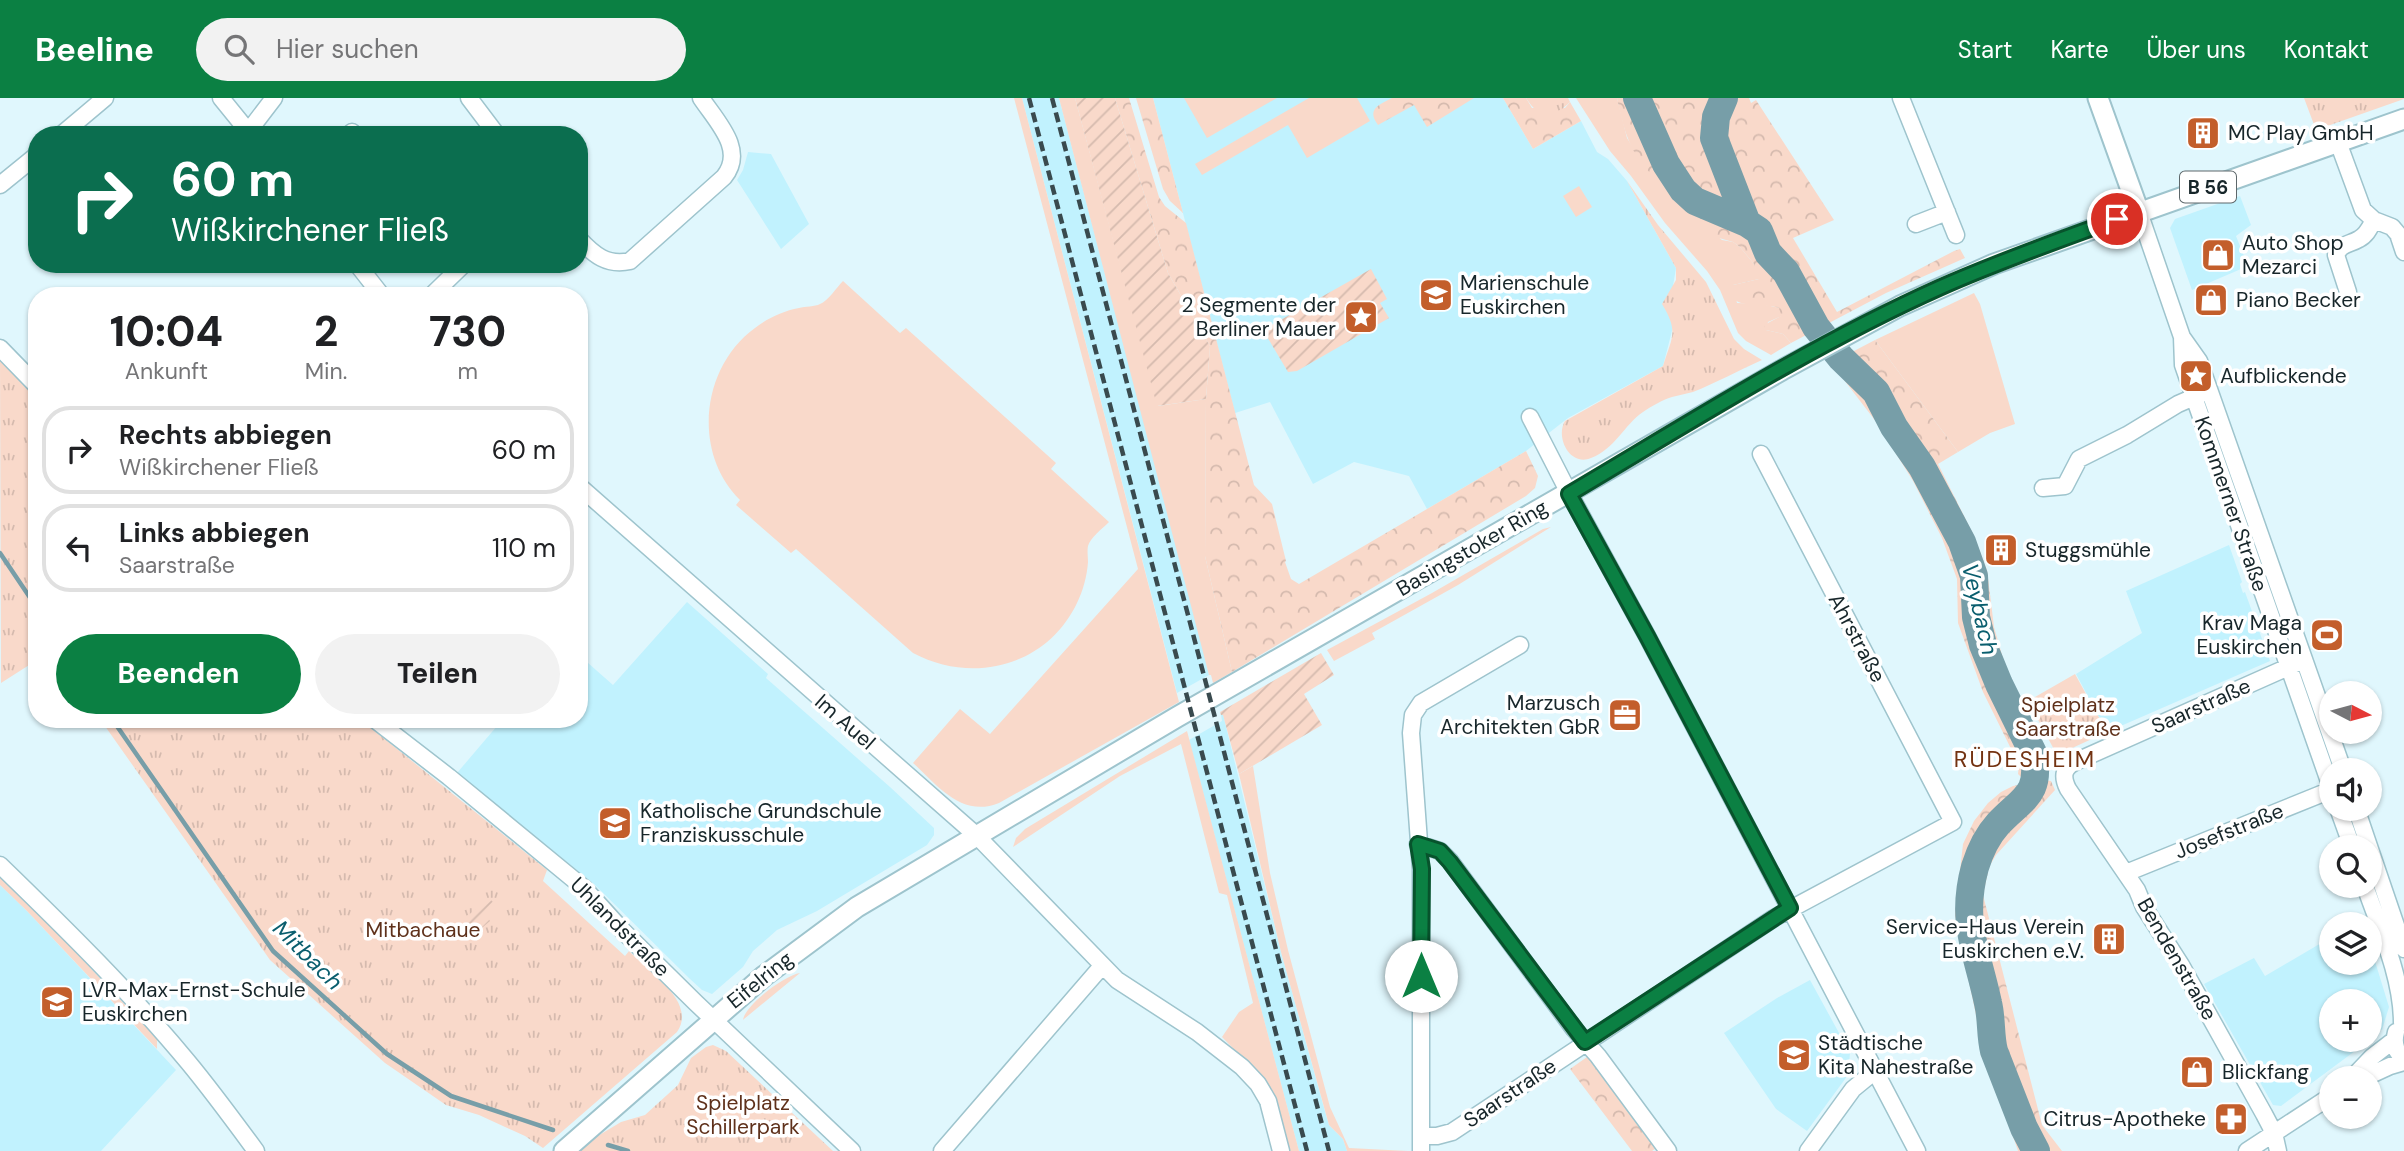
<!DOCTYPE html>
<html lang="de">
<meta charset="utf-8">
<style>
body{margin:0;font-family:"DM Sans",sans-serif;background:#f2f2f2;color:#202124;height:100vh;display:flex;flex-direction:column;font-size:26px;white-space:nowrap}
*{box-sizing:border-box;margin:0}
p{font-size:23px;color:#757577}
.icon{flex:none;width:38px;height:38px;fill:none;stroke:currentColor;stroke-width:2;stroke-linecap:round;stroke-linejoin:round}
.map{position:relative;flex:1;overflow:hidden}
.side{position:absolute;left:28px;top:189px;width:560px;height:441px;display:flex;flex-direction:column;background:#fff;border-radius:28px;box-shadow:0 2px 5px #0004}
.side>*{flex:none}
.top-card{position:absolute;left:28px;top:28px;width:560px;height:147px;border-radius:28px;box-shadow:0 2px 5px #0004;background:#0b6e4f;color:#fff;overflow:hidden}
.needle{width:46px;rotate:96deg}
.buttons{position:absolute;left:2319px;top:583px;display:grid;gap:14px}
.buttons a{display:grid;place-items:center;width:63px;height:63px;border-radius:50%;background:#fff;box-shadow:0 2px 5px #0004;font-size:35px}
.pin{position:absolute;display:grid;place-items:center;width:60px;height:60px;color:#fff;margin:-30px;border:4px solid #fff;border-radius:50%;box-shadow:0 2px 7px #0007}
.me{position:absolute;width:77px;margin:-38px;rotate:0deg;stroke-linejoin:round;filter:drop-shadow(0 0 5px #0008)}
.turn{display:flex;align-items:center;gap:24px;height:147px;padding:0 28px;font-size:32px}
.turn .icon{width:91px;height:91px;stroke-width:2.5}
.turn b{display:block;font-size:49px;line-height:60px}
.eta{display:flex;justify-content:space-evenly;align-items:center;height:119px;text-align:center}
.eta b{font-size:42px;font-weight:800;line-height:49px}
.cta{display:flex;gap:14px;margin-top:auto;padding:14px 28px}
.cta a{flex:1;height:80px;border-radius:42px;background:#0b8043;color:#fff;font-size:28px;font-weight:800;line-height:80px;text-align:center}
.cta a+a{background:#f2f2f2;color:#202124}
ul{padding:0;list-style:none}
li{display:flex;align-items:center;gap:21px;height:88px;margin:0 14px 10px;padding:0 14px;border:4px solid #e0e0e0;border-radius:28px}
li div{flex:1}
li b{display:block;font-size:26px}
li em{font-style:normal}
header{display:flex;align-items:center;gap:42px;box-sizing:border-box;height:98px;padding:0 35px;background:#0b8043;color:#fff}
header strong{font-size:33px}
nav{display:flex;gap:38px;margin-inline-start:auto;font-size:24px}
.search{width:490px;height:63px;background:#f2f2f2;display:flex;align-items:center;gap:18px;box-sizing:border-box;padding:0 24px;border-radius:38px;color:#757577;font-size:26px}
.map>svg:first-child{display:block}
.built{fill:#c1f2fe}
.grass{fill:#f9d9ca}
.forest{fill:url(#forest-crowns)}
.park{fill:url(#park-tufts)}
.garden{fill:url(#garden-furrows)}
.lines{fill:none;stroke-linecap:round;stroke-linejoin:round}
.stream{stroke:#779ea8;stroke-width:4.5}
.river{stroke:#779ea8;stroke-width:28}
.minor-casing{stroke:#9ec4cd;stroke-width:19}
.major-casing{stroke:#9ec4cd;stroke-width:23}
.minor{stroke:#fff;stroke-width:16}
.major{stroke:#fff;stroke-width:19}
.rail{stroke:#394a4e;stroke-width:4.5;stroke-dasharray:10 5;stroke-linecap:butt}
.route-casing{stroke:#07532c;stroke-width:18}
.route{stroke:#0b8043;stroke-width:12}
.labels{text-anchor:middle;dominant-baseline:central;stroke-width:7;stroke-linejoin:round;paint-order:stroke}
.shield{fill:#fff;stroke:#5d676a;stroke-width:2}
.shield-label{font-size:19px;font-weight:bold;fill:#17262a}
.poi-label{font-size:21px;fill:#17262a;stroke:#fff;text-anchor:start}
.street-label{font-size:21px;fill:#17262a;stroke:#fff}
.park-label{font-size:21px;fill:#5f311b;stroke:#fff}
.water-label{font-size:23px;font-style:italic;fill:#0a5e6e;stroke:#fff}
.neighbourhood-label{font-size:23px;letter-spacing:2px;fill:#733312;stroke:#fff}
</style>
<header>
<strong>Beeline</strong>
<div class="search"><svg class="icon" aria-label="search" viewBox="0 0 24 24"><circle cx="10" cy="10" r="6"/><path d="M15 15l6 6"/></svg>Hier suchen</div>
<nav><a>Start</a><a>Karte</a><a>Über uns</a><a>Kontakt</a></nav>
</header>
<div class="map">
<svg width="2404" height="1053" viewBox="0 0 2404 1053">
<defs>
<pattern id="forest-crowns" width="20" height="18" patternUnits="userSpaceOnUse" patternTransform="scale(1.75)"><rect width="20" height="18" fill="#f9d9ca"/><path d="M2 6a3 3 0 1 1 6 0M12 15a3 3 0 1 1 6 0" fill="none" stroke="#d5baae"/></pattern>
<pattern id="park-tufts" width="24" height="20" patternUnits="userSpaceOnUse" patternTransform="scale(1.75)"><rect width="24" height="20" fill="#f9d9ca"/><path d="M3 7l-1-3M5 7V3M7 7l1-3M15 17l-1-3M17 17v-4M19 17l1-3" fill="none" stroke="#d5baae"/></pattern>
<pattern id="garden-furrows" width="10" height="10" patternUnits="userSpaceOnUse" patternTransform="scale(1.75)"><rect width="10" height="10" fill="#f9d9ca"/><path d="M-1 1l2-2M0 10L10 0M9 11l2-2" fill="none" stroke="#d5baae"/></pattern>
</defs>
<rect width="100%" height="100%" fill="#e0f7fd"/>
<!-- built -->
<path class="built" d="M1022 0H1059L1200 537 1209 577 1177 595Z
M1153 0H1503L1533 51 1581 23 1597 54 1608 61 1627 83 1676 170 1673 188 1674 225 1663 268 1568 320 1526 353 1427 411 1409 378 1354 364 1313 386 1270 304 1235 315Z
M748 54 771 56 809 126 781 151 737 82 743 72Z
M2240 98 2251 127 2236 138 2248 168 2192 192 2170 130 2175 121Z
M2229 447 2242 484 2240 486 2243 495 2245 494 2270 563 2107 634 2076 576 2142 535 2126 493Z
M687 504 768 576 766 580 890 689 934 730V737L927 747 817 813 777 832 753 853 743 869 712 896 702 892 690 881 594 786 457 675 503 621H579V557L613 587Z
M1223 616 1281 854 1326 1017 1329 1027 1343 1041 1347 1053H1299L1189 642 1222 623 1221 617Z
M0 787 27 813 176 972 101 1053H0Z
M2328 841 2331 846V864H2370V847L2389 909 2382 932 2376 930 2370 935V903H2331V942H2361L2356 945 2359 950 2281 1008 2273 1007 2204 886 2254 860 2265 878Z
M1810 882 1850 955 1848 977 1807 1033 1776 1011 1724 935 1777 900Z"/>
<!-- grass -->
<path class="grass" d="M1014 0H1022L1179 604 999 705C962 720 938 688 913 665L960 611 990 636 1138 471Z
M1059 0H1075L1158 308 1206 301 1205 458 1232 574 1213 585 1211 577H1209Z
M1184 0H1277L1207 40Z
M1309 0H1357L1370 23 1307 60 1288 27 1202 77 1195 66Z
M1576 0H1617L1627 40 1644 67 1668 91 1680 107 1722 142 1733 144 1740 149 1754 166 1760 177 1759 181 1733 187 1737 205 1761 206 1780 210 1782 218 1768 224 1766 232 1783 236 1791 245 1771 257 1746 243 1738 235 1720 192 1707 173 1665 125 1631 78 1610 53Z
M1579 88 1592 109 1576 119 1563 98Z
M843 183 900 235 906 230 1056 365 1051 371 1109 424C1103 430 1090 440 1088 448 1087 453 1088 459 1088 464 1087 478 1083 493 1077 505 1047 568 973 587 913 555L796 451 791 455 736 407 740 402C692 355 701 269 755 230 768 220 783 213 799 210 805 208 815 209 820 206 828 203 837 189 843 183Z
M1974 195 1980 206 2015 326 1990 335 1958 354 1875 242Z
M1551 429 1458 487 1372 535 1375 541 1334 563 1327 552 1432 495 1543 431Z
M1187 633 1299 1053H1288L1265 983 1222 939 1239 914 1253 905 1227 797 1219 795 1181 646 1120 678 1013 749 1016 740 1025 731Z
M1253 668 1270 775 1288 852 1330 1009 1349 1050 1408 1053H1347L1343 1041 1329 1027 1281 854 1239 676Z
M0 778 53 830 157 941V951L27 813 0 787Z
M800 875 744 921 743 922C745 907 785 877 800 875Z"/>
<!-- forest -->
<path class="forest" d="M1115 0H1129L1159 99 1165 108 1186 125 1254 387 1272 406 1286 463 1285 464 1291 481 1299 486 1526 353 1538 378 1535 390 1526 398 1232 574 1205 458 1206 301 1210 248 1168 175Z
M1136 0H1153L1183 115 1170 103 1163 91Z
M1392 0H1474L1427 29 1414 7 1378 27C1366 11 1379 7 1392 0Z
M1503 0H1526L1532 10H1565L1570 4 1581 23 1533 51Z
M1617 0H1749L1751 5 1756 2 1834 122 1793 140 1837 214 1954 153 1960 151 1965 160 1886 195 1791 245 1783 236 1766 232 1764 227 1781 218 1779 210C1762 204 1729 213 1730 190L1733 187 1759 181 1754 166 1740 149 1733 144 1712 138 1685 123C1675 90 1663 91 1643 67 1627 47 1622 24 1617 0Z
M1875 242 1958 354 1938 366 1974 438 1987 472 1994 529 2008 578 2040 638 2048 668 2051 671 2048 675 2022 680 2018 676 2019 667 1983 594 1958 525 1957 481 1942 440 1913 383 1877 325 1831 265Z
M2043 682 2051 683 2055 692 1996 757 1989 769 1983 797 2042 1027 2062 1053H2018L1983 950 1955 817 1963 746 1974 723 1988 705 2001 694 2013 688Z
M1587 959 1592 960 1659 1048 1652 1053H1632L1570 971Z"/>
<!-- park -->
<path class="park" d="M1526 0H1568L1570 4C1553 21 1539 21 1526 0Z
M2304 0H2404V1L2316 32Z
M1627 83 1658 127 1706 184 1734 241 1744 251 1762 262C1739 272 1716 285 1693 294 1686 296 1679 297 1672 299 1662 302 1652 308 1643 314 1624 327 1615 351 1591 360 1570 369 1555 339 1565 323L1663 268C1672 239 1679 234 1662 206L1676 182V170Z
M0 262 37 299V562L1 585Z
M2075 576 2107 634 2057 657 2028 603Z
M100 621H360L547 772 543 783 625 858 629 853C647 872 698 904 677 934L543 1050 525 1038 479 1017 446 1007 385 965 270 862Z
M713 947 726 953 833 1053H577L586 1045 621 1024 645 1017 678 987 691 960 706 949Z"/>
<!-- garden -->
<path class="garden" d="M1075 0H1115L1168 175 1210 248 1206 301 1157 308Z
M1371 171 1387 201 1380 205 1389 220 1297 273 1288 274 1263 232Z
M1321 555 1334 577 1304 596 1322 627 1239 676 1223 617H1221L1220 614Z
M489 800 495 806 485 816 490 823 476 835 471 829 461 838 454 829Z"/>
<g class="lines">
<!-- stream -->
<path class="stream" d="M0 455 37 510
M112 621 273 853 387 956 451 998 553 1032
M608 1047 628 1053"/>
<!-- river -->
<path class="river" d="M1637 0 1666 66 1683 92 1695 103 1747 125 1759 133 1768 155 1786 174 1816 229 1841 260 1876 294 1894 329 1922 369 1962 444 1974 478 1976 519 1983 547 1999 586 2033 655C2042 697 2022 700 1998 726 1987 738 1980 753 1975 769 1960 824 1977 853 1988 905 1992 921 1990 937 1994 953L2024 1030 2036 1053
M1724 0 1716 19 1714 40 1747 125"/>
<!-- minor casing -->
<g class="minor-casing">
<path id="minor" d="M221 0 251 37
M469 0 497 37
M1901 0 1956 137
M248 34 274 0
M61 37 105 0
M349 37 352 34
M2338 44 2363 112 2374 122 2392 129 2398 136 2404 154
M0 87 37 57
M2139 114 2182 239 2199 263 2343 672
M1916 126 1947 114
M579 141C594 157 607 168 630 163L724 79C746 52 717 24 701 0
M357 166 382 198
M2348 194 2336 157C2341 145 2349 147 2359 141 2367 137 2370 129 2374 122
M431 198 464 166
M2182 239 2183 267 2194 299 2331 689
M0 250 37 288
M1530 319 1569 395 1647 538 1917 1053
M579 388 977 738 1117 882 1197 934 1242 969 1258 986 1268 1003 1281 1053
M2043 390 2065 388 2079 361 2127 337 2178 306 2201 296
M374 621 449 679 584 790 623 833 696 905 852 1053
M2338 710 2352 749
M2356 710 2404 851
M1418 746 1440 753 1450 763 1574 931 1598 958 1668 1053
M0 767C65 830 130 894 188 964 212 993 234 1023 256 1053
M2126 775 2331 692
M2365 788C2380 831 2402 879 2402 925
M2396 934C2393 945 2395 954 2404 961
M2352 980 2372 959 2394 942
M2364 980 2390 968 2404 964
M1421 1038H1437L1452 1034 1774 820 1953 724 1761 356
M942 1053 1102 868
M1421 1053V771L1411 635 1413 617 1421 605 1520 547
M1808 1053 1853 991 1875 973
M2247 1053 2331 998
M2278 1053 2274 1035 2264 1016 2181 867 2144 809 2137 792 2068 691C2061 677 2064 669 2077 663L2304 562"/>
</g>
<!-- major casing -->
<g class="major-casing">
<path id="major" d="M2098 0 2139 114
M564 1053 764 878 857 809 1177 619 1782 272 1900 208 1994 166 2404 21"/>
</g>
<!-- minor -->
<use href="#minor" class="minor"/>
<!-- major -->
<use href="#major" class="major"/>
<!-- rail -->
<path class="rail" d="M1029 0 1307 1053
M1052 0 1329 1053"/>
</g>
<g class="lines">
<!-- route casing -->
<g class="route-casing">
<path id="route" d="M1421 878 1422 771 1418 746 1440 753 1450 764 1585 944 1790 810 1647 538 1569 396C1689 325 1812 247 1939 190 1997 164 2057 143 2117 121"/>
</g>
<!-- route -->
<use href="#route" class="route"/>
</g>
<!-- icons -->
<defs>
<g id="building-square" transform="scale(1.75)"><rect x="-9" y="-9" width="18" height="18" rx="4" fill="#c35e2b" stroke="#fff"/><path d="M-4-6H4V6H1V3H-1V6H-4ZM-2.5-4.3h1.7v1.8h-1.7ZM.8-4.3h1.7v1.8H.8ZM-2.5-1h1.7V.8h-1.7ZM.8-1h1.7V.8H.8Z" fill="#fff"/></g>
<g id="shop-square" transform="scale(1.75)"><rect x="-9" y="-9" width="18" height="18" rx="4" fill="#c35e2b" stroke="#fff"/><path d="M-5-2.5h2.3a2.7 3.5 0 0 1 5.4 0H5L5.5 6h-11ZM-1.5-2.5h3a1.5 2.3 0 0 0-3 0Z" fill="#fff"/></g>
<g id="school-square" transform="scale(1.75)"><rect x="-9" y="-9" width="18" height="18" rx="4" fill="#c35e2b" stroke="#fff"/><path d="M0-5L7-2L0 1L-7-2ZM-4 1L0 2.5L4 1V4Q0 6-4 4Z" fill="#fff"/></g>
<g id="sight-square" transform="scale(1.75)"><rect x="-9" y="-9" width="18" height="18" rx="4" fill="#c35e2b" stroke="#fff"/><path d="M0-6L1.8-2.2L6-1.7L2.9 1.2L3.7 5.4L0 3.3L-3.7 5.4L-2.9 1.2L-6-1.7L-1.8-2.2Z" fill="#fff"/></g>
<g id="stadium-square" transform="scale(1.75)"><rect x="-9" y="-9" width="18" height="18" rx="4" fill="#c35e2b" stroke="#fff"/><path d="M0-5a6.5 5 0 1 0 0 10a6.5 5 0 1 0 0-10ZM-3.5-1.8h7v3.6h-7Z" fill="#fff"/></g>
<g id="office-square" transform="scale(1.75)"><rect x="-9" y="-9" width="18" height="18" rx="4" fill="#c35e2b" stroke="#fff"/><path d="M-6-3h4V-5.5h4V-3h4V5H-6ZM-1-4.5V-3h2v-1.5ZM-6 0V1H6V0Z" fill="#fff"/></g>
<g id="pharmacy-square" transform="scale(1.75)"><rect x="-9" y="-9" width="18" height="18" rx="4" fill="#c35e2b" stroke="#fff"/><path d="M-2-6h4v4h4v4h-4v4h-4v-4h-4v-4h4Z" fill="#fff"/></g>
</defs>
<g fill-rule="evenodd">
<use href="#building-square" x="2203" y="35"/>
<use href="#shop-square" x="2218" y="157"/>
<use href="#school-square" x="1436" y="197"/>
<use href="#shop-square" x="2211" y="202"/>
<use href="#sight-square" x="1361" y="219"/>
<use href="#sight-square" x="2196" y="278"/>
<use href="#building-square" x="2001" y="452"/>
<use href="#stadium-square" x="2327" y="537"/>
<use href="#office-square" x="1625" y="617"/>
<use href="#school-square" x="615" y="725"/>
<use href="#building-square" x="2109" y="841"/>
<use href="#school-square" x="57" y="904"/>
<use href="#school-square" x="1794" y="957"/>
<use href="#shop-square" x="2197" y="974"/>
<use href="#pharmacy-square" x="2231" y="1021"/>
</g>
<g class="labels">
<!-- shield labels -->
<rect class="shield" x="2180" y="73.5" width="56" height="31" rx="5"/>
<g class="shield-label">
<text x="2208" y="89">B 56</text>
</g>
<!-- poi labels -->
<g class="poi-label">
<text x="2228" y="35">MC Play GmbH</text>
<text x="2242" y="145">Auto Shop<tspan x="2242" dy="24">Mezarci</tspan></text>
<text x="1460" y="185">Marienschule<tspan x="1460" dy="24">Euskirchen</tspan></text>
<text x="2236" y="202">Piano Becker</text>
<text x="1336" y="207" text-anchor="end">2 Segmente der<tspan x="1336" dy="24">Berliner Mauer</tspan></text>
<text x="2220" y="278">Aufblickende</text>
<text x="2025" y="452">Stuggsmühle</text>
<text x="2302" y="525" text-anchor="end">Krav Maga<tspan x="2302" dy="24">Euskirchen</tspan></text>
<text x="1600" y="605" text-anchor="end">Marzusch<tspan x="1600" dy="24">Architekten GbR</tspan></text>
<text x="640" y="713">Katholische Grundschule<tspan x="640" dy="24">Franziskusschule</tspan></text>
<text x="2084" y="829" text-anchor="end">Service-Haus Verein<tspan x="2084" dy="24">Euskirchen e.V.</tspan></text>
<text x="82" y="892">LVR-Max-Ernst-Schule<tspan x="82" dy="24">Euskirchen</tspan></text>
<text x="1818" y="945">Städtische<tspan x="1818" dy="24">Kita Nahestraße</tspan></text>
<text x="2222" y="974">Blickfang</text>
<text x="2206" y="1021" text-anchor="end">Citrus-Apotheke</text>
</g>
<!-- street labels -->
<g class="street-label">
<text transform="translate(2231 406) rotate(71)">Kommerner Straße</text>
<text transform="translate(1472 450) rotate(-30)">Basingstoker Ring</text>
<text transform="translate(1857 540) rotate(62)">Ahrstraße</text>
<text transform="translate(2201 608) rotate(-24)">Saarstraße</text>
<text transform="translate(845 624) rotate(41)">Im Auel</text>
<text transform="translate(2229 733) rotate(-22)">Josefstraße</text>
<text transform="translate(620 829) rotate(45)">Uhlandstraße</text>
<text transform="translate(2177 861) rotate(60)">Bendenstraße</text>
<text transform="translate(760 882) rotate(-39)">Eifelring</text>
<text transform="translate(1510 995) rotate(-34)">Saarstraße</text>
</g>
<!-- park labels -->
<g class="park-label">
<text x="2068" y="607">Spielplatz<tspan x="2068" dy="24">Saarstraße</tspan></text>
<text x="423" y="832">Mitbachaue</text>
<text x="743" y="1005">Spielplatz<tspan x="743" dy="24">Schillerpark</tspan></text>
</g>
<!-- water labels -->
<g class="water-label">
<text transform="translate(1980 511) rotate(77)">Veybach</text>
<text transform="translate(308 857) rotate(45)">Mitbach</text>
</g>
<!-- neighbourhood labels -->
<g class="neighbourhood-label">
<text x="2025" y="661">RÜDESHEIM</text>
</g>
</g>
</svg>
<div class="buttons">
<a><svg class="needle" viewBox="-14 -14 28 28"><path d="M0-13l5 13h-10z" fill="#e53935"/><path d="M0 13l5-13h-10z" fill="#757577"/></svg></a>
<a><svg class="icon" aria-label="sound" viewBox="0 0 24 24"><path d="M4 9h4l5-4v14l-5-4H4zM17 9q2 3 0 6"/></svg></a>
<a><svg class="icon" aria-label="search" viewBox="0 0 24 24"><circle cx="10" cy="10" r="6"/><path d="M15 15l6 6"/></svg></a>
<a><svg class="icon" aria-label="layers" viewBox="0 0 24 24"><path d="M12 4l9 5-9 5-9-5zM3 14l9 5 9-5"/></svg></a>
<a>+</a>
<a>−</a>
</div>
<div class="pin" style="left:2117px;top:121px;background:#d93025"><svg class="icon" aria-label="arrive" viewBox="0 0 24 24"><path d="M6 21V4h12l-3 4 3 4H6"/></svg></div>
<svg class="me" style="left:1421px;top:878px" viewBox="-20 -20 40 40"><circle r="19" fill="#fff"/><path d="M0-13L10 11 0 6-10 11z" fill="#0b8043"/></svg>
<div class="top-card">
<div class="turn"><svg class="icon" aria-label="right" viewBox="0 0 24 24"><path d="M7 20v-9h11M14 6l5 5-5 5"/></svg><div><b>60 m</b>Wißkirchener Fließ</div></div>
</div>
<section class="side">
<div class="eta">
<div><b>10:04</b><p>Ankunft</p></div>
<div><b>2</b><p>Min.</p></div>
<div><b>730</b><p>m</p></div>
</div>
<ul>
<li><svg class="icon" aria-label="right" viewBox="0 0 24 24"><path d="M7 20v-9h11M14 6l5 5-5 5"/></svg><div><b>Rechts abbiegen</b><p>Wißkirchener Fließ</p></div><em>60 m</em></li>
<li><svg class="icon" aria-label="left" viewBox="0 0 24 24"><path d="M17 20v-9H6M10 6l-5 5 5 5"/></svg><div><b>Links abbiegen</b><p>Saarstraße</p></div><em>110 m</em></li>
</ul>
<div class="cta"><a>Beenden</a><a>Teilen</a></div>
</section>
</div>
